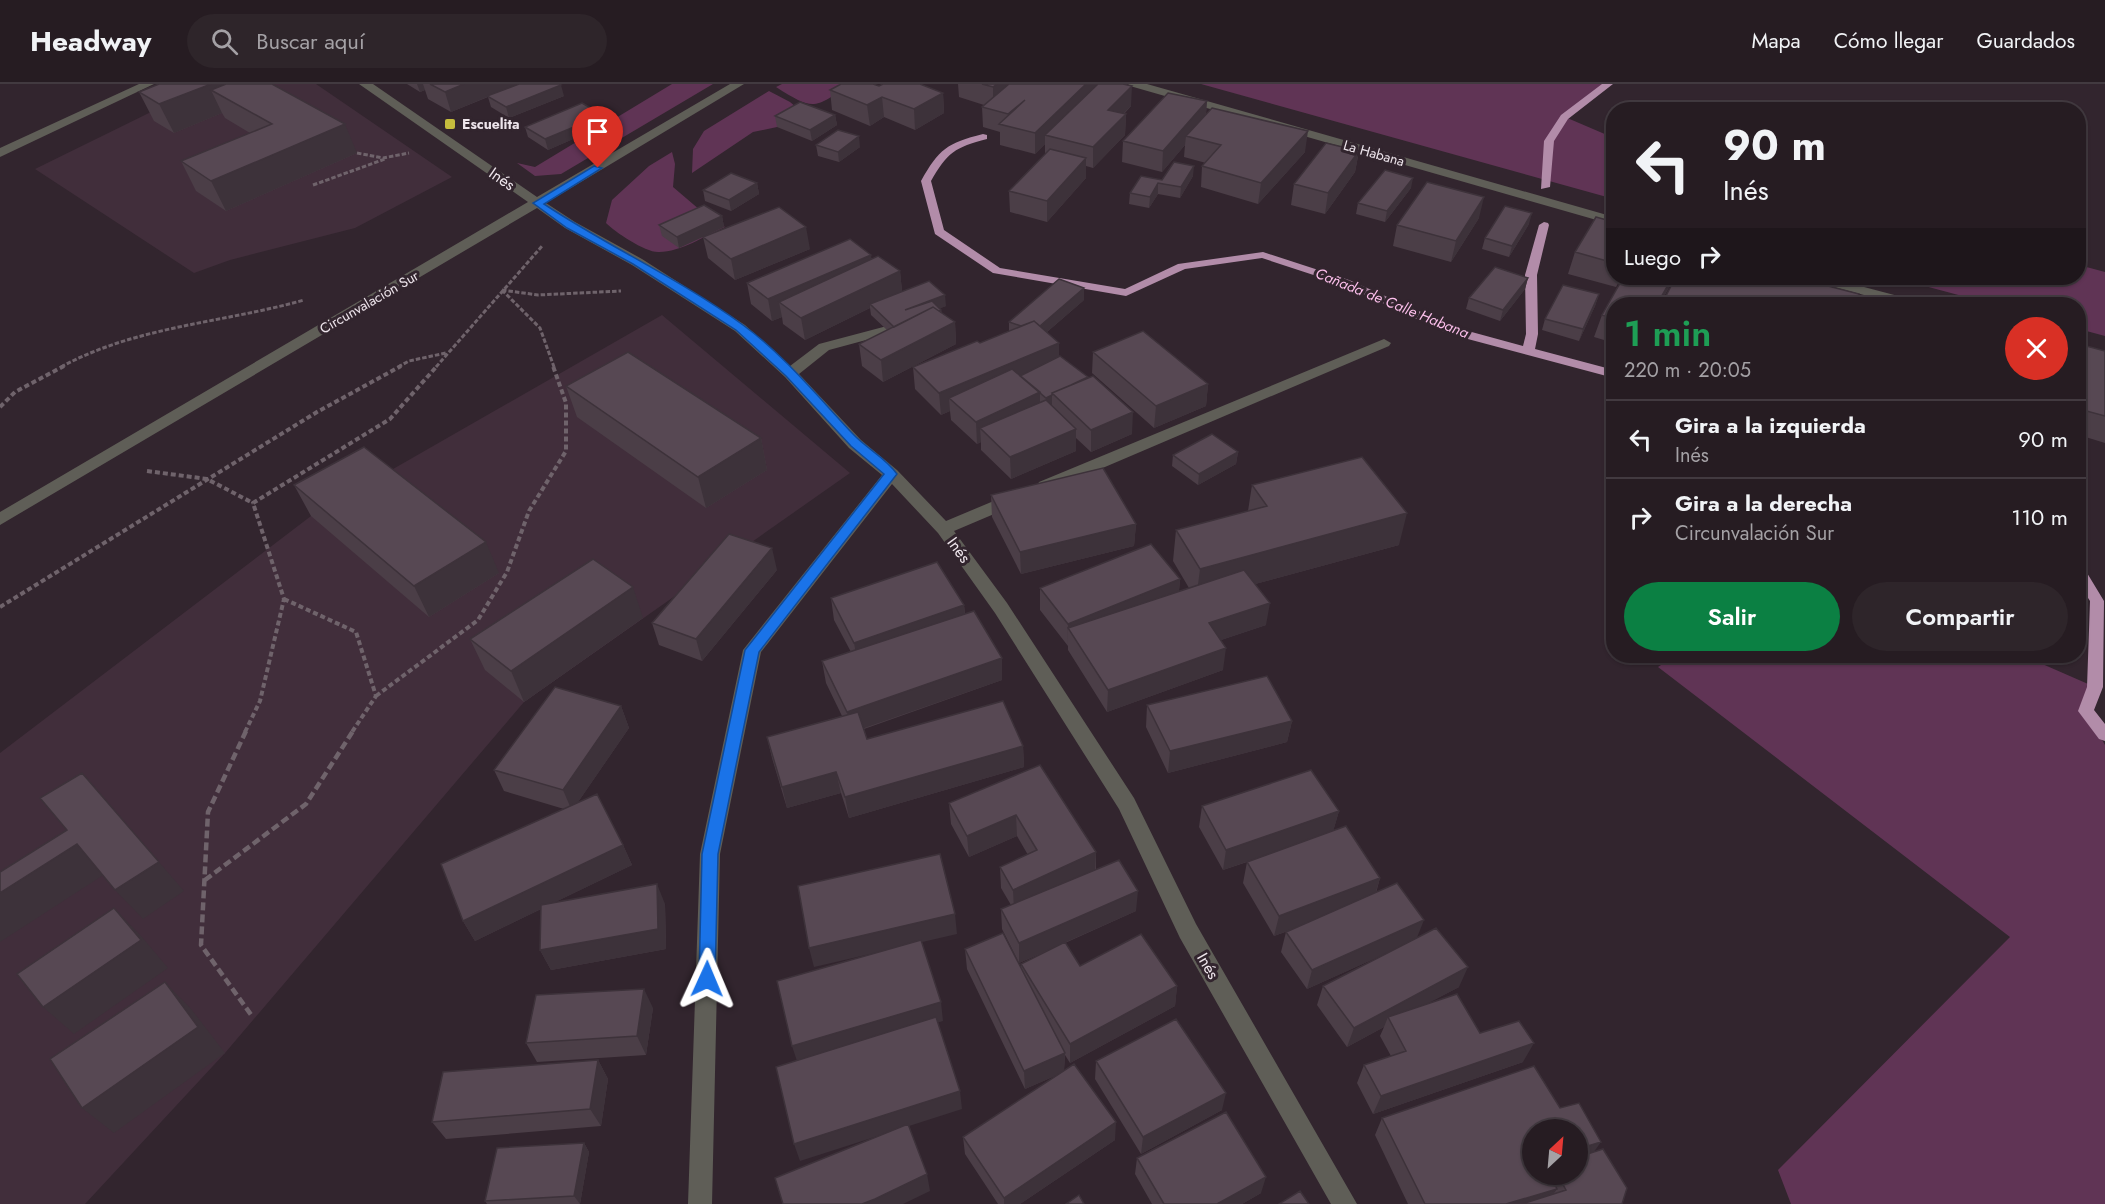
<!DOCTYPE html>
<html lang="es">
<meta charset="utf-8">
<style>
body{margin:0;font-family:Jost,sans-serif;background:#2e252a;color:#f1f3f6;height:100vh;display:flex;flex-direction:column;font-size:22px;white-space:nowrap}
*{box-sizing:border-box;margin:0}
p{font-size:20px;color:#a4a1a5}
.icon{flex:none;width:33px;height:33px;fill:none;stroke:currentColor;stroke-width:2;stroke-linecap:round;stroke-linejoin:round}
.map{position:relative;flex:1;overflow:hidden}
.details{position:absolute;left:1606px;top:213px;width:480px;height:366px;display:flex;flex-direction:column;background:#261c22;border-radius:24px;box-shadow:0 2px 4px #0004,0 0 0 2px #423a40}
.details>*{flex:none}
.top-card{position:absolute;left:1606px;top:18px;width:480px;height:183px;border-radius:24px;box-shadow:0 2px 4px #0004,0 0 0 2px #423a40;background:#261c22;color:#f1f3f6;overflow:hidden}
.needle{width:39px;rotate:26deg}
.tools{position:absolute;left:1522px;top:1035px;display:grid;gap:12px}
.tools a{display:grid;place-items:center;width:66px;height:66px;border-radius:50%;background:#261c22;box-shadow:0 2px 4px #0004,0 0 0 2px #423a40;font-size:30px}
.pin{position:absolute;display:grid;place-items:center;width:51px;height:51px;color:#fff;margin:-62px -26px;border-radius:50% 50% 50% 0;rotate:-45deg;box-shadow:0 0 6px #0007}
.pin .icon{rotate:45deg}
.me{position:absolute;width:66px;margin:-33px;rotate:1deg;stroke-linejoin:round;filter:drop-shadow(0 0 4px #0008)}
.turn{display:flex;align-items:center;gap:21px;height:126px;padding:0 18px;font-size:27px}
.turn .icon{width:78px;height:78px;stroke-width:2.5}
.turn b{display:block;font-size:42px;line-height:51px}
.then{display:flex;align-items:center;height:57px;padding:0 18px;background:#0003;gap:12px;font-size:22px}
.round{display:grid;place-items:center;flex:none;width:63px;height:63px;border-radius:32px;background:#2e252a}
.summary{display:flex;align-items:center;justify-content:space-between;height:102px;padding:0 18px}
h1{font-size:36px;font-weight:600;line-height:45px;color:#1e9e55}
.button{display:flex;gap:12px;margin-top:auto;padding:12px 18px}
.button a{flex:1;height:69px;border-radius:36px;background:#0b8043;color:#fff;font-size:24px;font-weight:600;line-height:69px;text-align:center}
.button a+a{background:#2e252a;color:#f1f3f6}
ul{padding:0;list-style:none}
li{display:flex;align-items:center;gap:18px;height:78px;padding:0 18px;border-top:2px solid #423a40}
li div{flex:1}
li b{display:block;font-size:22px}
li em{font-style:normal}
header{display:flex;align-items:center;gap:36px;box-sizing:border-box;height:84px;padding:0 30px;background:#261c22;border-bottom:2px solid #423a40}
header strong{font-size:28px}
nav{display:flex;gap:33px;margin-inline-start:auto;font-size:21px}
.search{width:420px;height:54px;background:#2e252a;display:flex;align-items:center;gap:15px;box-sizing:border-box;padding:0 21px;border-radius:33px;color:#a4a1a5;font-size:22px}
.map>svg:first-child{display:block}
.built{fill:#412e3b}
.green{fill:#603455}
.lines{fill:none;stroke-linecap:round;stroke-linejoin:round}
.stream{fill:#b28ca9;fill-rule:evenodd}
.path-far2{stroke:#6f636b;stroke-width:3;stroke-dasharray:4.5 2;stroke-linecap:butt}
.path-far1{stroke:#6f636b;stroke-width:4;stroke-dasharray:5 3;stroke-linecap:butt}
.path{stroke:#6f636b;stroke-width:4.5;stroke-dasharray:8 4;stroke-linecap:butt}
.minor{fill:#5f5e57;fill-rule:evenodd}
.wall{fill:#4b3e47;fill-rule:evenodd}
.shaded-wall{fill:#3d323a}
.building{fill:#574853;stroke:#3d323a;stroke-width:1.5}
.route{fill:#1a73e8;stroke:#114b97;stroke-width:1.5}
.poi-dot{fill:#c5bc3d;stroke:#32252e;stroke-width:2}
.labels{text-anchor:middle;dominant-baseline:central;stroke-width:6;stroke-linejoin:round;paint-order:stroke}
.far-poi-label{font-size:14px;font-weight:bold;fill:#eee5ec;stroke:#32252e;text-anchor:start}
.far-street-label{font-size:14px;fill:#eee5ec;stroke:#32252e}
.far-water-label{font-size:15px;font-style:italic;fill:#fbbeea;stroke:#32252e}
.street-label{font-size:16px;fill:#eee5ec;stroke:#32252e}
</style>
<header>
<strong>Headway</strong>
<div class="search"><svg class="icon" aria-label="search" viewBox="0 0 24 24"><circle cx="10" cy="10" r="6"/><path d="M15 15l6 6"/></svg>Buscar aquí</div>
<nav><a>Mapa</a><a>Cómo llegar</a><a>Guardados</a></nav>
</header>
<div class="map">
<svg width="2105" height="1120" viewBox="0 0 2105 1120">
<rect width="100%" height="100%" fill="#32252e"/>
<!-- built -->
<path class="built" d="M208 0H316L452 93 355 144 230 176 194 189 35 85Z
M662 231 850 389 524 618 225 969 85 1120H0V669L311 432Z"/>
<!-- green -->
<path class="green" d="M672 0H713L561 90 535 92 517 79 535 83Z
M782 0H853C813 23 817 29 776 3Z
M1201 0H1608L1565 33 1614 54V115Z
M769 7 790 18 802 28 777 43 753 48 692 89 693 65 704 47Z
M672 68 675 80 673 103 707 132 725 143C704 152 681 168 659 168 646 169 615 148 606 139L612 116 649 82Z
M2079 181 2105 188V252L2079 245V220H1992L1895 194H2079Z
M1675 572H2024L2095 603 2086 627 2105 661V1120H1791L1778 1086 2010 853 1658 583Z"/>
<g class="lines">
<!-- stream -->
<path class="stream" d="M1602 0H1613L1568 35 1554 57 1550 103 1541 105 1544 57 1561 31Z
M983 50 987 51V55C955 63 947 69 931 97L944 146 1000 184 1125 205 1178 180 1263 168 1349 196 1457 244 1523 262 1526 250 1525 191 1539 141 1544 138 1548 139 1549 141 1537 191 1538 250 1535 265 1614 286V294L1449 250 1341 200 1262 174 1185 185 1126 212 993 189 935 150 921 97C939 65 947 59 983 50Z
M2079 483 2084 484 2104 517 2103 603 2094 626 2105 640V657L2099 655 2078 627 2087 603 2090 517 2079 500Z"/>
<!-- path-far2 -->
<path class="path-far2" d="M357 69 383 74 409 69
M313 101 385 75
M502 206 538 211 621 207
M502 206 540 244 554 283
M61 283C136 242 223 239 304 216
M398 283 409 277 446 269
M436 283 543 161"/>
<!-- path-far1 -->
<path class="path-far1" d="M0 323 15 308 64 282
M147 387 207 395 253 419
M284 515 356 548 376 612 352 648
M0 523 317 328 401 282
M376 612 478 536 507 488 529 427 566 367V319L553 282
M245 648 260 617 284 515 253 419 390 335 437 282"/>
<!-- path -->
<path class="path" d="M246 647 208 728 201 861 252 932
M205 796 306 720 353 647"/>
<!-- minor -->
<path class="minor" d="M139 0H154L0 73V64Z
M359 0H373L537 113 730 0H744L546 119 575 138 642 175 745 241 790 282 819 260 887 242 892 243 894 246 892 249 829 266 799 290 861 356 897 386 946 437 1008 411H1020L1022 415 1020 419 954 447 1007 519 1134 714 1196 840 1357 1120H1331L1180 854 1119 725 995 529 938 449 892 400 761 568 720 770 712 1120H688L700 770 743 566 882 391 849 364 785 293 735 247 632 181 565 144 537 124 0 441V428L528 118Z
M1128 0H1147L1614 133V141L1130 2Z
M1809 194H1830L1917 217 1919 220H1898L1811 197Z
M1384 255 1391 259 1389 262 1051 406H1039L1037 402 1039 398Z"/>
</g>
<!-- wall -->
<path class="wall" d="M272 0 357 69 226 127 196 107 181 77 250 49 225 34 222 29 174 49 154 37 139 8Z
M407 0H516V1L564 12 509 34 491 23 488 13 451 28 428 15 425 6 420 8Z
M958 0H1123L1131 22 1124 30H1126L1125 51 1093 84 1086 82V94L1047 138 1010 128 1009 107 1045 70V60L1035 70 1000 61V48L983 43 982 23 984 21 959 13Z
M879 2 943 9 944 29 915 46 884 33 870 42 832 26 830 6Z
M1207 17 1206 31 1305 68 1258 120 1201 103 1202 82 1206 79 1184 73 1185 61 1162 88 1122 78 1123 57Z
M835 31 837 41 812 57 777 43 775 32Z
M605 41 548 66 528 53 525 43Z
M816 61 860 63 839 78 818 72Z
M1359 67 1355 88 1325 130 1291 121 1294 100Z
M1193 92 1180 114 1158 110 1149 124 1129 120 1130 109 1162 96Z
M757 99 759 110 731 127 705 117 703 106Z
M1411 104 1385 138 1356 130 1358 119Z
M722 132 724 143 710 150 810 165 735 196 708 174 703 153 679 164 662 152 659 141Z
M1479 134 1451 178 1393 162 1397 141Z
M1614 138V194H1621L1616 203 1568 190 1575 168Z
M1529 140 1509 173 1482 165 1485 154Z
M872 174 900 187 902 207 946 222 940 224 942 229 955 238 956 260 883 298 862 282 859 260 887 246 871 231 870 224 805 256 783 240 782 233 772 237 751 220 747 199Z
M1528 194 1525 205 1500 237 1466 225 1469 214Z
M1623 194H1674L1660 220H1614V259L1594 253 1602 231Z
M1599 210 1595 222 1579 257 1542 246 1545 235Z
M1084 216 1047 248 1059 273 1088 294 1132 350 1091 368 1076 354V367L1011 395 981 366V358L977 360 951 336 950 327 941 331 915 305 913 283 980 259 1009 247V238Z
M2079 260 2105 267V359L2079 351Z
M1093 268 1208 300 1206 322 1154 344 1092 289Z
M566 302 761 354 767 386 706 424 577 333Z
M1238 368 1236 380 1198 401 1172 382 1173 371Z
M294 401 499 489 429 533 311 432Z
M1252 401 1399 461 1255 500 1266 541 1221 556 1223 586 1107 628 1068 566V562L1040 526V504L1180 495 1179 507 1189 504 1173 477 1176 446 1248 427Z
M991 411 1136 440 1134 462 1021 490 992 433Z
M777 486 702 577 659 561 652 539Z
M831 514 964 521 965 530 1002 596 864 645 867 655 1023 662 1024 683 849 734 841 709 787 724 772 674 767 653 842 632 826 599 822 577 851 568 834 536Z
M643 534 524 618 485 586 470 555Z
M1147 621 1292 637 1287 658 1168 689 1146 643Z
M621 622 629 644 578 718 623 761 632 781 553 819 665 820 666 865 551 886 540 866 541 825 475 857 463 837 564 725 504 707 494 686Z
M1040 681 1096 768V786L1136 827 1065 859 1080 882 1177 902 1175 922 1070 979 1065 971 1064 986 1115 1056 1020 1120H998L965 1070 963 1053 1057 991 1025 1005 967 885 965 865 1021 883V880L1049 866 1019 879 1002 845 1001 825 1011 821 1001 804 1000 783 1028 771 1017 752 969 773 951 740 949 719Z
M1202 722 1339 727 1333 747 1380 794 1376 809 1417 853 1459 903 1426 920 1480 949 1523 978 1373 1030 1357 999 1364 981 1391 972 1380 952 1384 943 1347 963 1317 921 1323 902 1389 868 1307 905 1281 868 1286 848 1299 843 1274 852 1243 799 1247 778 1223 786 1199 743Z
M653 924 646 971 537 978 526 959Z
M598 976 608 995 601 1042 446 1055 432 1038Z
M1096 977 1222 1026 1141 1070 1095 995Z
M1560 1024 1594 1068 1622 1120H1408L1375 1051 1382 1034ZM1533 1046 1578 1090H1533Z
M584 1059 589 1068 580 1120H487L485 1117Z
M1137 1074 1261 1109 1242 1120H1152L1135 1090Z"/>
<!-- shaded-wall -->
<path class="shaded-wall" d="M211 0H252L211 6 222 29 174 49 159 20Z
M417 0H423L425 6 420 8Z
M464 0H516V1L451 28 445 8Z
M997 0H1024L993 23V3Z
M1086 0H1098L1045 51V60L1035 70V49Z
M561 1 564 12 509 34 506 23Z
M1132 2 1131 22 1107 46 1108 26Z
M943 9 944 29 915 46 914 25Z
M882 13 884 33 870 42 867 21Z
M1207 17 1205 38 1186 52 1185 61 1162 88 1163 67Z
M1126 30 1125 51 1093 84V63Z
M603 31 605 41 548 66 545 55Z
M835 31 837 41 812 57 810 46Z
M345 40 357 69 226 127 211 97Z
M1308 47 1305 68 1258 120 1261 99Z
M859 52 860 63 839 78 838 68Z
M1359 67 1355 88 1325 130 1328 109Z
M1086 74V94L1047 138V117Z
M1194 82 1193 92 1180 114 1181 103Z
M1413 94 1411 104 1385 138 1387 127Z
M757 99 759 110 731 127 729 116Z
M1158 99V110L1149 124 1150 113Z
M1484 113 1479 134 1451 178 1456 157Z
M1532 129 1529 140 1509 173 1512 162Z
M722 132 724 143 679 164 677 153Z
M806 143 810 165 735 196 731 175Z
M871 171 874 192 779 218 782 233 772 237 768 215Z
M900 187 902 208 870 220V224L805 256 801 234Z
M1528 194 1525 205 1500 237 1503 226Z
M1672 194H1674L1660 220H1657Z
M1084 204V216L1034 259V248Z
M1599 210 1595 222 1579 257 1583 245Z
M945 211 946 222 906 238 905 226Z
M955 238 956 260 883 298 881 276Z
M1059 259V281L949 314 950 327 941 331 939 309Z
M1208 300 1206 322 1154 344 1156 322Z
M1040 308V330L980 344 981 358 977 360 976 338Z
M1052 311V323L1046 326V314Z
M1133 328 1132 350 1091 368V346Z
M1076 345V367L1011 395 1010 373Z
M761 354 767 386 706 424 698 393Z
M1238 368 1236 380 1198 401 1199 390Z
M1407 429 1399 461 1196 516 1200 485Z
M1136 440 1134 462 1021 490 1020 468Z
M486 458 499 489 429 533 414 502Z
M772 464 777 486 702 577 696 555Z
M1180 495 1178 517 1068 544 1067 562 1068 540Z
M633 503 643 534 524 618 511 587Z
M1270 519 1266 541 1206 561 1209 539Z
M964 521 966 543 858 581 854 559Z
M1226 564 1223 586 1107 628 1108 606Z
M1002 574V596L850 649 847 628Z
M621 622 629 644 572 727 563 706Z
M1292 637 1287 658 1168 689 1170 667Z
M1023 662 1024 683 849 734 845 713Z
M836 688 841 709 787 724 782 703Z
M82 689 184 807 143 835 115 806Z
M1339 727 1333 748 1223 786 1226 766Z
M1016 731 1017 752 969 773 967 752Z
M77 760 105 790 0 858V809Z
M623 761 632 781 475 857 463 837Z
M1096 768 1095 789 1014 826 1013 806Z
M1380 794 1374 814 1274 852 1279 832Z
M657 800 665 820 666 865 551 886 540 866Z
M1138 807 1136 827 1019 879V859Z
M114 824 142 853 168 884 74 950 43 923Z
M955 830 957 850 814 883 809 864Z
M1424 836 1416 856 1307 905 1312 886Z
M1468 883 1459 903 1391 939 1388 933 1384 943 1347 963 1354 944Z
M165 898 192 926 225 969 114 1049 82 1024Z
M1177 902 1175 922 1070 979V960Z
M644 905 653 924 646 971 637 952Z
M941 918 943 937 798 980 792 962Z
M1534 959 1523 978 1373 1030 1381 1012Z
M1065 969 1064 988 1025 1005 1024 987Z
M598 976 608 995 601 1042 590 1025Z
M960 1007 962 1025 800 1077 794 1060Z
M1226 1009 1222 1026 1141 1070 1143 1053Z
M1116 1038 1115 1056 1020 1120H1004V1114Z
M1601 1058 1588 1076 1578 1079V1065Z
M584 1059 589 1068 580 1120 574 1112Z
M927 1090 930 1107 903 1120H862Z
M1266 1093 1261 1109 1242 1120H1217Z
M1557 1105 1546 1120H1506Z"/>
<!-- building -->
<path class="building" d="M159 0H211L159 20 139 8Z
M226 0H272L345 40 211 97 181 77 272 40 211 6Z
M430 0H464L445 8Z
M519 0H559L561 1 506 23 487 12Z
M841 0H873L879 2 883 0H920L943 9 914 25 882 13 867 21 830 6Z
M982 0H997L993 3Z
M1009 0H1086L1035 49 999 40 1025 16 1008 30 982 23Z
M1098 0H1123L1132 2 1108 26 1126 30 1093 63 1045 51Z
M1168 9 1207 17 1163 67 1123 57Z
M800 18 835 31 810 46 775 32Z
M582 19 603 31 545 55 525 43Z
M1212 24 1308 47 1261 99 1202 82 1221 61 1186 52Z
M838 46 859 52 838 68 816 61Z
M1326 59 1359 67 1328 109 1294 100Z
M1050 65 1086 74 1047 117 1009 107Z
M1174 78 1194 82 1181 103 1158 99 1150 113 1130 109 1141 92 1162 96Z
M1385 86 1413 94 1387 127 1358 119Z
M731 89 757 99 729 116 703 106Z
M1427 98 1484 113 1456 157 1397 141Z
M704 121 722 132 677 153 659 141Z
M1505 122 1532 129 1512 162 1485 154Z
M779 123 806 143 731 175 703 153Z
M1596 133 1614 138V179L1575 168Z
M850 155 871 171 768 215 747 199Z
M878 172 900 187 801 234 779 218Z
M1495 183 1528 194 1503 226 1469 214Z
M1623 194H1672L1657 220H1614V235L1602 231Z
M1675 194H1806L1805 196 1859 210 1856 220H1662Z
M1059 195 1084 204 1040 242 1034 237 1021 242 1009 238Z
M929 197 945 211 905 226 932 217 941 226 939 227 933 223 894 243 870 220Z
M1563 201 1599 210 1583 245 1545 235Z
M933 223 955 238 881 276 859 260Z
M1034 237 1059 259 939 309 913 283 977 257 980 259Z
M1143 247 1208 300 1156 322 1093 268Z
M2079 260 2105 267V332L2079 325Z
M628 268 761 354 698 393 566 302Z
M1060 272 1088 293 1071 301 1052 309V311L1046 314 1020 292Z
M1012 285 1040 308 976 338 949 314Z
M1093 292 1133 328 1091 346 1052 309Z
M1046 316 1076 345 1010 373 980 344Z
M1212 350 1238 368 1199 390 1173 371Z
M364 363 486 458 414 502 294 401Z
M1362 373 1407 429 1200 485 1176 446 1267 422 1252 401Z
M1103 384 1136 440 1020 468 991 411Z
M729 450 772 464 696 555 652 539Z
M1151 460 1180 495 1068 540 1040 504Z
M593 475 633 503 511 587 470 555Z
M937 478 964 521 854 559 831 514Z
M1244 486 1270 519 1209 539 1226 564 1108 606 1068 544Z
M974 527 1002 574 847 628 822 577Z
M1267 592 1292 637 1170 667 1147 621Z
M555 603 621 622 563 706 494 686Z
M1003 617 1023 662 845 713 836 688 782 703 767 653 858 628 867 655Z
M1040 681 1096 768 1013 806 1000 783 1037 766 1016 731 967 752 949 719Z
M1311 686 1339 727 1226 766 1202 722Z
M82 689 159 778 115 806 77 760 0 809V788L67 746 40 714Z
M597 710 623 761 463 837 441 780Z
M1346 742 1380 794 1279 832 1247 778Z
M940 770 955 830 809 864 798 802Z
M1119 776 1138 807 1019 859 1001 825Z
M1397 799 1424 836 1312 886 1286 848Z
M657 800 658 845 540 866 541 821Z
M114 824 141 856 43 923 17 890Z
M1436 844 1468 883 1354 944 1323 902Z
M1003 849 1065 969 1024 987 965 865Z
M1141 850 1177 902 1070 960 1021 880 1065 858 1080 882Z
M921 856 941 918 792 962 777 897Z
M165 898 198 943 82 1024 50 975Z
M644 905 637 952 526 959 536 911Z
M1457 910 1480 949 1519 937 1534 959 1381 1012 1364 981 1406 967 1388 933Z
M936 933 960 1007 794 1060 776 983Z
M1176 935 1226 1009 1143 1053 1096 977Z
M598 976 590 1025 432 1038 443 988Z
M1074 980 1116 1038 1004 1114 963 1053Z
M1534 982 1560 1024 1579 1019 1601 1058 1578 1065V1046H1533V1090H1550L1557 1105 1506 1120H1425L1382 1034Z
M1226 1028 1266 1093 1217 1120H1164L1137 1074Z
M908 1040 927 1090 875 1115 862 1120H783L775 1094Z
M584 1059 574 1112 485 1117 497 1064Z
M1603 1065 1627 1104 1622 1120H1522L1566 1106 1557 1090H1578V1073Z
M1300 1107 1309 1120H1279Z
M1079 1111 1084 1120H1066Z"/>
<!-- route -->
<path class="route" d="M594 82 602 84 544 120C609 163 680 195 743 241 783 270 819 314 853 350 866 364 886 374 897 390L759 568 718 770 715 895 713 901 707 903 701 901 699 895 702 770 745 566 884 390 851 362 786 292 736 246 633 180 567 144 533 119Z"/>
<!-- markers -->
<rect class="poi-dot" x="444" y="34" width="12" height="12" rx="3"/>
<g class="labels">
<!-- far-poi labels -->
<g class="far-poi-label">
<text x="462" y="40">Escuelita</text>
</g>
<!-- far-street labels -->
<g class="far-street-label">
<text transform="translate(1374 69) rotate(16)">La Habana</text>
<text transform="translate(369 218) rotate(-30)">Circunvalación Sur</text>
</g>
<!-- far-water labels -->
<g class="far-water-label">
<text transform="translate(1392 219) rotate(22)">Cañada de Calle Habana</text>
</g>
<!-- street labels -->
<g class="street-label">
<text transform="translate(502 95) rotate(35)">Inés</text>
<text transform="translate(959 466) rotate(54)">Inés</text>
<text transform="translate(1208 882) rotate(60)">Inés</text>
</g>
</g>
</svg>
<div class="tools">
<a><svg class="needle" viewBox="-14 -14 28 28"><path d="M0-13l5 13h-10z" fill="#e53935"/><path d="M0 13l5-13h-10z" fill="#a4a1a5"/></svg></a>
</div>
<div class="pin" style="left:598px;top:84px;background:#d93025"><svg class="icon" aria-label="arrive" viewBox="0 0 24 24"><path d="M6 21V4h12l-3 4 3 4H6"/></svg></div>
<svg class="me" style="left:707px;top:895px" viewBox="-20 -20 40 40"><path d="M0-17L14 15 0 8-14 15z" fill="#1a73e8" stroke="#fff" stroke-width="4"/></svg>
<div class="top-card">
<div class="turn"><svg class="icon" aria-label="left" viewBox="0 0 24 24"><path d="M17 20v-9H6M10 6l-5 5 5 5"/></svg><div><b>90 m</b>Inés</div></div>
<div class="then">Luego<svg class="icon" aria-label="right" viewBox="0 0 24 24"><path d="M7 20v-9h11M14 6l5 5-5 5"/></svg></div>
</div>
<section class="details">
<div class="summary"><div><h1>1 min</h1><p>220 m · 20:05</p></div><a class="round" style="background:#d93025;color:#fff"><svg class="icon" aria-label="close" viewBox="0 0 24 24"><path d="M6 6l12 12M18 6L6 18"/></svg></a></div>
<ul>
<li><svg class="icon" aria-label="left" viewBox="0 0 24 24"><path d="M17 20v-9H6M10 6l-5 5 5 5"/></svg><div><b>Gira a la izquierda</b><p>Inés</p></div><em>90 m</em></li>
<li><svg class="icon" aria-label="right" viewBox="0 0 24 24"><path d="M7 20v-9h11M14 6l5 5-5 5"/></svg><div><b>Gira a la derecha</b><p>Circunvalación Sur</p></div><em>110 m</em></li>
</ul>
<div class="button"><a>Salir</a><a>Compartir</a></div>
</section>
</div>
